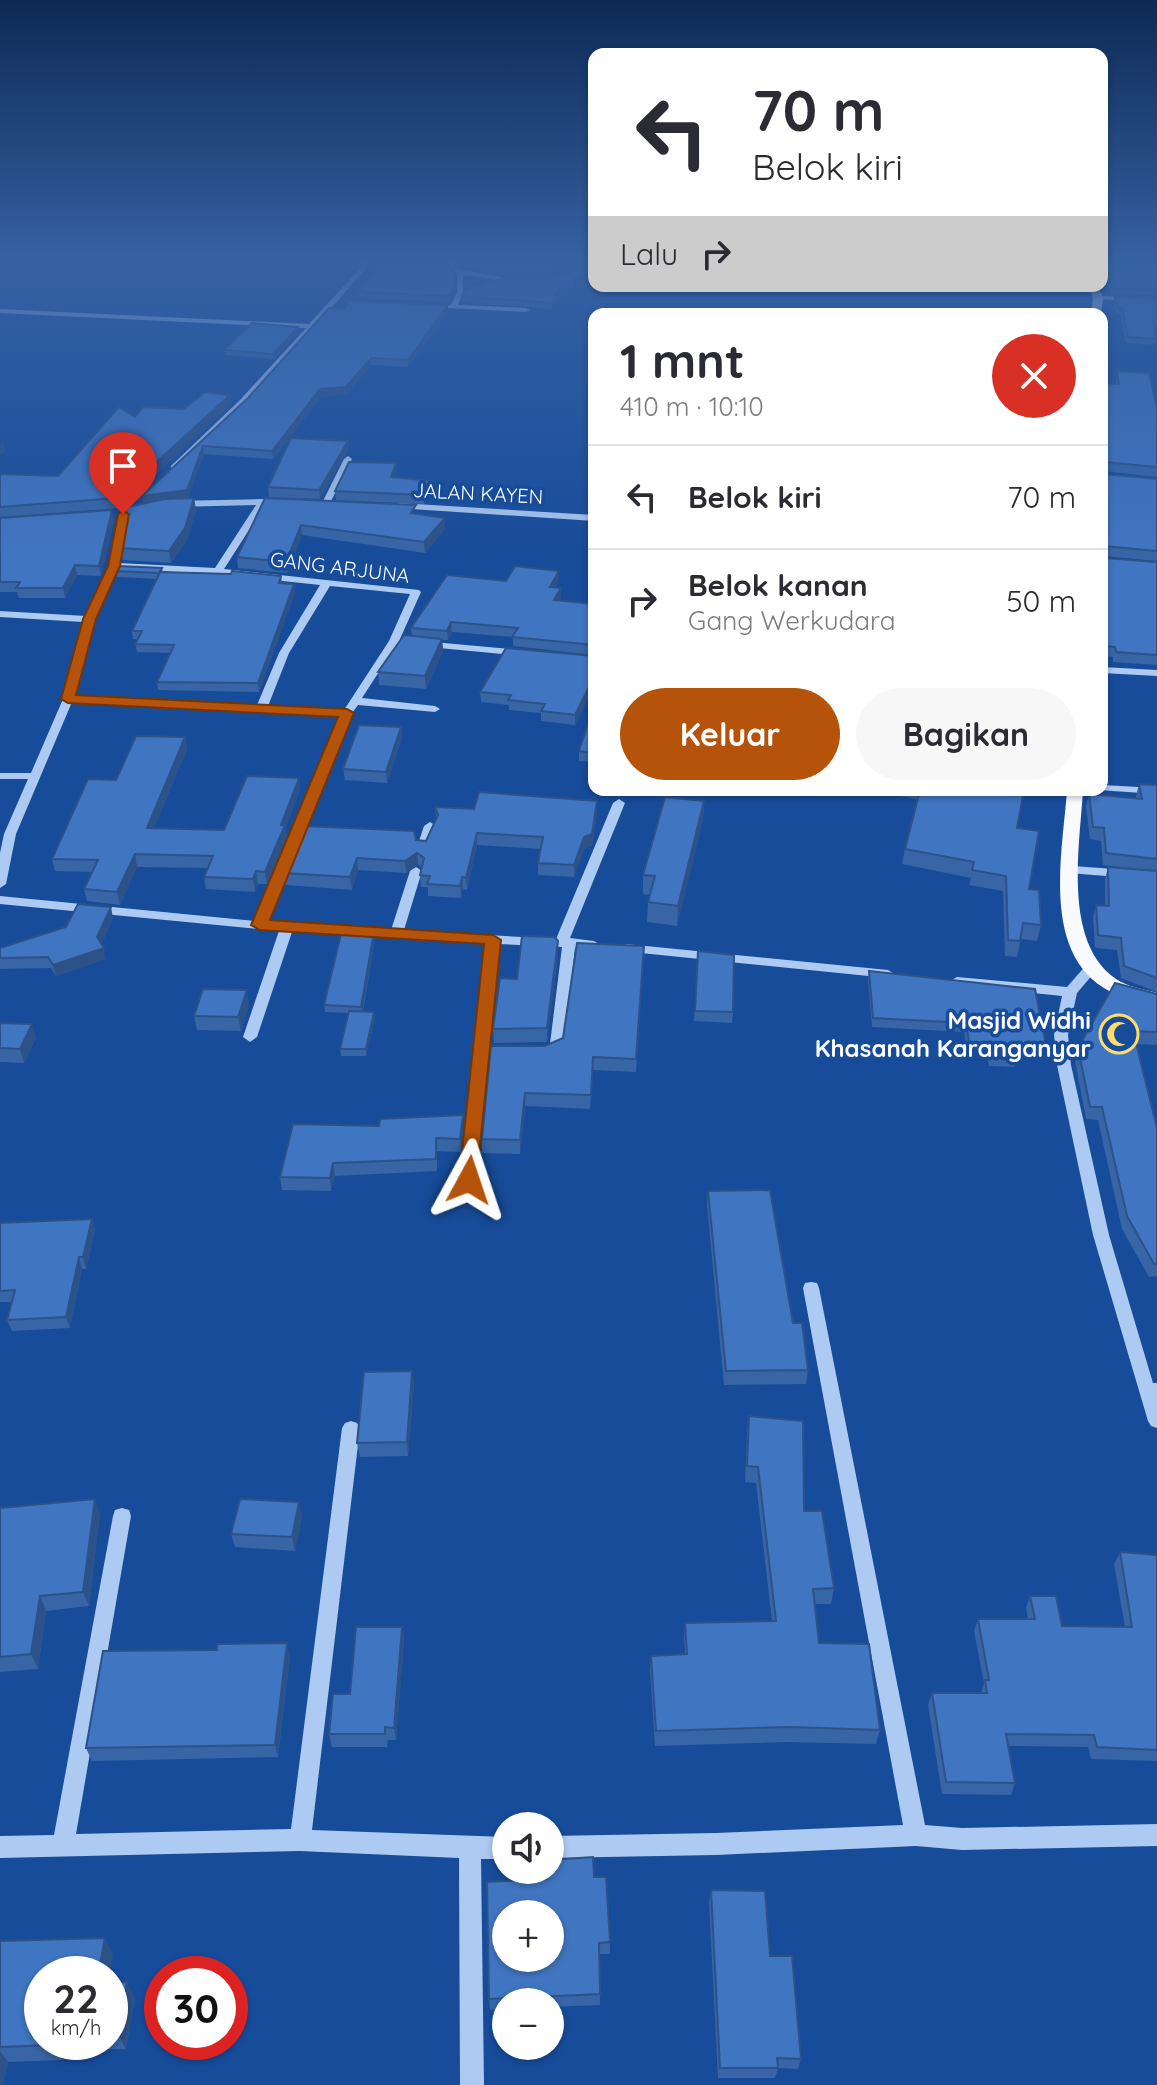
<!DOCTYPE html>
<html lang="id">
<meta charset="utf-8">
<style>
body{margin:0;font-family:Quicksand,sans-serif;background:#f7f7f7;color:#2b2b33;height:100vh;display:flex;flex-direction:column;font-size:30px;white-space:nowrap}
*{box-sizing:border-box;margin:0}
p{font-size:26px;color:#7c7c81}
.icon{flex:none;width:44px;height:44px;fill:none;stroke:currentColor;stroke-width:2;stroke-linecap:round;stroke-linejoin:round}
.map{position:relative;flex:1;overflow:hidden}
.panel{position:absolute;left:588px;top:308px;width:520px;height:488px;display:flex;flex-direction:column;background:#fff;border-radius:16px;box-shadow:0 2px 6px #0004}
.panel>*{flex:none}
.hud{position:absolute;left:588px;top:48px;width:520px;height:244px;border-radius:16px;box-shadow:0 2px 6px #0004;background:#fff;color:#2b2b33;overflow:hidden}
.buttons{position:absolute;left:492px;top:1812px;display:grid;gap:16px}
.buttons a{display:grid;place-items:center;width:72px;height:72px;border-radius:50%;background:#fff;box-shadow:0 2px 6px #0004;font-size:40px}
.speed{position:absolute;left:24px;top:1956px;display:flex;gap:16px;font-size:40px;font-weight:700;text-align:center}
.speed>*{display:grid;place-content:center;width:104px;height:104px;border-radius:50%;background:#fff;box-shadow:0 2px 6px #0004;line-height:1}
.speed small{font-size:20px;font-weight:400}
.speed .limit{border:12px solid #d22;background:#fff;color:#111}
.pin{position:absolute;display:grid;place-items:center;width:68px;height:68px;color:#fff;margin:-82px -34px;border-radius:50% 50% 50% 0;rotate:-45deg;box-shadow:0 0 8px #0007}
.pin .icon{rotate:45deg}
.me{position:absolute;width:88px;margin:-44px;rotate:5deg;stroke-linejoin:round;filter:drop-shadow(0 0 6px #0008)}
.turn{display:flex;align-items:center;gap:28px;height:168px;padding:0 32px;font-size:36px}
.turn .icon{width:104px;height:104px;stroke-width:2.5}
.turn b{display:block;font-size:56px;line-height:68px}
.then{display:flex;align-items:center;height:76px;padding:0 32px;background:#0003;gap:16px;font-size:30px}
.round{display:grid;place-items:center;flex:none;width:84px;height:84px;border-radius:42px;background:#f7f7f7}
.summary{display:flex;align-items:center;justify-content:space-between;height:136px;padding:0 32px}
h1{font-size:48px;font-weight:700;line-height:60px}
.cta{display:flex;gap:16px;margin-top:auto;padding:16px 32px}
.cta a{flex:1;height:92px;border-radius:48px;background:#b45309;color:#fff;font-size:32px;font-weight:700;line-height:92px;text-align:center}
.cta a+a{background:#f7f7f7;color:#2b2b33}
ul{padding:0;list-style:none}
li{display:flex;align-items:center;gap:24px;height:104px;padding:0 32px;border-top:2px solid #e1e1e2}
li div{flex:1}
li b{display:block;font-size:30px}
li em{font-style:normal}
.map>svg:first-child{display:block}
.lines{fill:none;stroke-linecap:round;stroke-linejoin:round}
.minor{fill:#adcaf2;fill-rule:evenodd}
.major{fill:#f8faff;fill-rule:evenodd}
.wall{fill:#3765a6}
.shaded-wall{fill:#2d5287}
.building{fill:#4075c1;stroke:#2d5287;stroke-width:2;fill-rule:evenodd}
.route{fill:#b45309;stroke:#753606;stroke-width:2}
.labels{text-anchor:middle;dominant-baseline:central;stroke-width:7;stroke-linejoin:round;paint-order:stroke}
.far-street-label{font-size:20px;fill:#fff;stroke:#174c9a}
.poi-label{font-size:24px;font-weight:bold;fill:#fff;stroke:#174c9a;text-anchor:end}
</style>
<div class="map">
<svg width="1157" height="2085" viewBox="0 0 1157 2085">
<rect width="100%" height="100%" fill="#174c9a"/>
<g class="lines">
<!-- minor -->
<path class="minor" d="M365 263H371L247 403 174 471 171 470V466L241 399 306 328 0 313V309L309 324Z
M446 263H452V266L461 270 518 280 515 282 463 275V292L458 305 526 308 530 310 526 312 430 307 432 304 451 305 457 292V273L446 268Z
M1098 296 1157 298V302L1096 299Z
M348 456 352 459 330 503 323 505 322 503 344 459Z
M262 499H283L287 502 283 505H265L224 569 419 590 421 592 400 639 522 650 527 653 522 656 397 644 362 698 435 706 440 709 435 712 358 705 352 713 268 922 391 930 410 871 416 867 422 871 404 930 556 939 613 803 619 799 625 803 570 938 594 941 601 945 594 949 575 948 564 1046 562 1049 548 1056 541 1051 550 1044 562 947 499 944 477 1180 474 1184H464L461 1180 486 943 292 932 257 1037 250 1042 243 1037 279 931 0 904V896L255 921 340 716 72 702 16 834 6 884 0 888V853L4 834 28 779H0V773H31L63 699 83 622 0 617V611L86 616 109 566 119 514 143 507 147 510 127 516 119 563 215 568 256 505 175 507 171 504 175 501ZM117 569 218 574 320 585 279 653 257 705 74 696 94 619ZM330 586 410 594 389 641 344 710 268 706 289 653Z
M399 503 594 515V521L396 508V504Z
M1102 667 1157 670V676L1102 673Z
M1102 785 1157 788V794L1098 790H1102Z
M430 822 436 826 429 847 427 850H419L417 847 424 826Z
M1072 866 1157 872V880L1068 873 1066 870 1068 867Z
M626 944 888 970 895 974 888 978 621 951 619 948Z
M1093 962 1100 966 1077 993 1068 1035 1071 1065 1109 1235 1153 1383H1157V1428L1151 1426 1148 1421 1093 1235 1057 1065 1054 1035 1062 996 957 985 950 981 957 977 1067 987 1088 963Z
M811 1282 817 1283 819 1288 925 1825 962 1828 1157 1824V1846L962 1850 916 1846 716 1855 550 1858V1836L716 1833 903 1825 803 1288 805 1283Z
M351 1421 357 1423 360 1428 312 1830 506 1837V1859H481L484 2085H460L459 1858 300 1851 0 1858V1836L54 1835 113 1516 115 1510 122 1508 129 1510 131 1516 76 1834 291 1829 342 1428 345 1423Z"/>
<!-- major -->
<path class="major" d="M1088 286H1098L1103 298 1101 314H1091L1093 298Z
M1067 790H1083C1080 845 1062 942 1116 979 1128 987 1143 989 1157 993V1005C1140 1001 1119 998 1104 988 1041 949 1063 850 1067 790Z"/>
</g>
<!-- wall -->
<path class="wall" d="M452 263H570L564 271 528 276 463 267Z
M577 263H594V275L578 274 573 288H562L552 309 462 302V296L571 273Z
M1102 263H1157V296L1111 293 1109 285 1102 284Z
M445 264 454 291 449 302 359 298 358 292Z
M1115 297 1157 299V329L1155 328 1156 339 1155 345 1126 343 1120 313H1116L1113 303Z
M448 312 408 367 371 365 347 394 321 397 273 459 204 454 188 498 196 509 187 540 171 563 123 560 120 548 144 503 142 496 248 398Z
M298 332 274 359 225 355 224 350Z
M1117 371 1157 408V477L1103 471 1104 474 1157 479V561L1103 556 1104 558 1157 562V665L1113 662V657L1102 656V383H1116Z
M230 395 232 404 119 508 0 517V474L58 476 135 417 184 409Z
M348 450 320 499 269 497 268 487Z
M396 463V472L394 478 433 490 424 504 336 500 335 491Z
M265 498 445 518V529L425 553 302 535 287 573 238 568 237 557Z
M0 518 114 520 101 576 77 575 65 598H19L17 592H0Z
M162 568 163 572 281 576 282 583 294 584 295 592 259 692 158 690 157 682 170 653 137 652 135 644 138 639H133L132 631 157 579 117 577 115 571Z
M559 580 555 588 561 597 559 601 594 604V655L513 646V637L452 632 448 640H442L443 651 426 689 379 685 378 672 412 636 411 628 506 581Z
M594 656V686L575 725 541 721V713L509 710V705L481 702 480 692Z
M594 705V762L579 761V751Z
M401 727 402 738 387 783 345 780 343 769Z
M185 737 187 749 154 828 224 830 299 778 300 790 285 829 287 837 267 884H258L255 892 206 889 204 877 208 868 137 867 120 905 87 901 84 889 92 872 55 871 52 859 116 780Z
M1139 784 1157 785V992L1121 978 1117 950 1095 948 1093 917 1096 905 1105 906V879L1108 867 1130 868 1103 865 1101 841 1090 839 1086 806 1089 794 1136 798V796Z
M888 790H1024L1017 828 1029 889 1041 925 1037 941 1021 939 1017 957 1005 956 1003 891 969 885 971 878 902 864 905 849 917 799 887 794Z
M597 801V813L592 846 584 849 574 877 538 875V863L541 849 477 845 467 890 463 889 461 898 428 896V887H421L420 875 422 868 418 864 406 873 358 870 352 890 286 885 284 873 416 840 426 841 436 819 435 807 474 809Z
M704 801 703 820 677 926 647 922 648 902 650 895 643 894V875Z
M113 918 101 945 106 959 56 976 51 968 0 969V948Z
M375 939 363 1012H374L375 1019 366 1056H341L340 1049 349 1013 325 1012 324 1005Z
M644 946 636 1072 593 1070 590 1109 525 1106 520 1154 482 1153V1139L545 1046 563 1038Z
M698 951 733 1012 732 1023 694 1021Z
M558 955 547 1042 494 1043 493 1029 517 979Z
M869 971 1046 1045 1043 1054 1016 1052 1017 1058 1015 1067 989 1066 986 1052 967 1051 964 1032 872 1027 868 980Z
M1157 994V1045L1137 1044 1157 1128V1276L1149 1277 1122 1229 1098 1120 1086 1119 1075 1061 1078 1048Z
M249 1004 241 1031 197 1030 194 1016Z
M0 1023 32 1024 36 1038 24 1063 0 1062Z
M463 1128 461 1152 437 1151V1171L335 1176 331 1191 282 1190 280 1177Z
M708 1191 793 1323 808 1370 806 1384 724 1385 707 1205Z
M92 1219 95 1230 86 1269H82L70 1328 12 1331 7 1320 12 1302H0V1223Z
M412 1371 414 1385 408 1456 360 1457 357 1443Z
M749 1416 804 1511 834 1588 831 1604H815L819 1643 880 1730 876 1744 786 1742 655 1746 650 1671 651 1656 685 1654 684 1638 685 1623 772 1621 756 1483 745 1482 747 1432Z
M0 1508 100 1514 89 1606 46 1611 38 1669 0 1672Z
M302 1516 295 1551 235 1547 231 1534Z
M1120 1552 1157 1555V1761L1091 1759 1088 1747 1009 1746 1015 1783 1011 1795 942 1794 928 1705 932 1693H981L984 1683 974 1631 978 1619H1028L1026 1608 1030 1596 1062 1626 1125 1627 1114 1564Z
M402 1627 404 1640 396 1740H388L387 1747H332L329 1734 350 1694Z
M290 1656 278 1757 92 1761 86 1748Z
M594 1877 610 1942V1954H599L600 2005 550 2007V2002H506V2009L490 2010 489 1999Z
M711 1890 770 1956 801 2059 798 2069 778 2068 775 2078H718L709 1902Z
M0 1941 113 1954 42 2042H110V1983L135 1998 126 2049 65 2050 62 2060 8 2062 3 2085H0Z"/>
<!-- shaded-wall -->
<path class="shaded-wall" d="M566 263H570L564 271 528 276V270Z
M578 268V274L573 288V283Z
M454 269V291L449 302V296Z
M562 282V288L552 309V303Z
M448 305V312L408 367V360Z
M298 327V332L274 359 273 354Z
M371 358V365L347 394 321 397 273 459 272 451 320 389Z
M230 395 232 404 119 508 117 498Z
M3 441 5 451 0 456V445Z
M348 441V450L320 499 319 490Z
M203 446 204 454 188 498 144 504 142 496Z
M396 463V472L392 487 391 477Z
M432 481 433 490 424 504 423 495Z
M194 498 196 509 187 540 171 563 169 551Z
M112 510 114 520 101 576 99 566Z
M445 518V529L425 553 424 542Z
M301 525 302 535 287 573 286 562Z
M75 565 77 575 65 598 63 588Z
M559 571V580L550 596V587Z
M294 584 295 592 259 692 258 683Z
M561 588V597L554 609V600Z
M451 622 452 632 448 640 447 631Z
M442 639 443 651 426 689 425 676Z
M594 677V686L575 725V715Z
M401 727 402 738 387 783 386 772Z
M185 737 187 749 149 840 147 828Z
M299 778 300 790 285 829 287 837 267 884 265 872 281 825Z
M597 801V813L592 846 584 849 574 877V865Z
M704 801 703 820 677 926 678 906Z
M477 833V845L467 890 466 878Z
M417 853 418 864 406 873 405 861Z
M135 854 137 867 120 905 117 892Z
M357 858 358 870 352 890 350 877Z
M256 871 258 884 255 892 253 879Z
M462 877 463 889 461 898 460 886Z
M111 907 113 918 100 948 97 937Z
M374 932 375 939 362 1014 361 1007Z
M558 941V955L547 1042V1028Z
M104 948 106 959 56 976 53 965Z
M247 990 249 1004 241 1031 238 1017Z
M374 1012 375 1019 366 1056V1049Z
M32 1024 36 1038 24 1063 20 1049Z
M525 1093V1106L520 1154V1140Z
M463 1115V1128L461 1152 460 1139Z
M333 1163 335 1176 331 1191 330 1178Z
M92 1219 95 1230 86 1269 83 1257Z
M79 1257 82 1269 70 1328 66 1317Z
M412 1371 414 1385 408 1456 407 1442Z
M95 1499 100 1514 89 1606 83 1592Z
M299 1502 302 1516 295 1551 292 1537Z
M40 1596 46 1611 38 1669 31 1654Z
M402 1627 404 1640 396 1740 394 1728Z
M287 1643 290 1656 278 1757 275 1745Z
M105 1938 113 1954 110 1974H98Z
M127 1982 135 1998 126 2049 118 2034Z
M53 2042H60L65 2050 62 2060 52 2045Z
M0 2051 8 2062 3 2085H0Z"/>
<!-- building -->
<path class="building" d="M385 263H443L454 269V286L449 296 358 292Z
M472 263H566L564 266 528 270Z
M577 263H594V269L578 268 573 283 562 282 552 303 462 296 465 290 503 278 541 279 571 273Z
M1102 263H1157V290L1112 288 1110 279 1102 278Z
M1115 297 1157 299V323L1154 322 1156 339 1128 337 1122 308 1117 307Z
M350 301 448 305 408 360 371 358 346 387 320 389 272 451 203 446 187 490 142 496 248 398 329 308 344 309Z
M252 323 298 327 273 354 224 350Z
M1117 371 1149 373 1157 408V467L1104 462 1102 464V383L1119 384Z
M205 392 230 395 117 498 0 507V474L58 476 119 407 135 417 143 407 184 409Z
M291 438 348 441 319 490 268 487Z
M349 462 396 463 391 477 432 481 423 495 335 491Z
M1102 468 1104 474 1157 479V551L1104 546 1102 549Z
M194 498 185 528 169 551 120 548 127 507 165 499Z
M265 498 416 505 411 513 445 518 424 542 301 525 286 562 237 557Z
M112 510 99 566 75 565 63 588H16L20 582H0V518Z
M1102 552 1104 558 1157 562V655L1116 652 1115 647 1103 646 1104 578H1102Z
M118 566 162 568 159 573 115 571Z
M515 566 559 571 550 587 561 588 554 600 594 604V645L512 637 518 628 451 622 447 631 411 628 447 575 506 581Z
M232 571 281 576 279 583 294 584 258 683 157 682 174 645 135 644 142 631H132L160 572 231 574Z
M404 635 442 639 425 676 378 672Z
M506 648 594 656V677L575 715 541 711 545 704 508 700 511 695 480 692Z
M594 705V753L579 751Z
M359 725 401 727 386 772 343 769Z
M136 736 185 737 147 828 224 830 247 776 299 778 281 825H285L265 872 256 871 253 879 204 877 213 856 135 854 117 892 84 889 98 860 52 859 88 779 116 780Z
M1139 784 1157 785V859L1106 853 1104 828 1093 827 1089 794 1142 799Z
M920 790H1024L1017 828 1039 831 1029 889 1039 890 1041 925 1023 923 1020 941 1008 940 1006 876 972 870 974 862 905 849Z
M479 792 597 801 592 834 584 837 574 865 538 863 543 837 477 833 466 878 462 877 460 886 427 884 430 876 420 875 424 858 417 853 405 861 357 858 350 877 284 873 303 826 414 831 416 840 426 841 438 815 435 807 474 809Z
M665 797 704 801 678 906 648 902 655 876 643 875Z
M1108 867 1157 871V978L1124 966 1121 938 1098 935 1096 905 1109 906Z
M78 904 111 907 97 937 104 948 53 965 48 957 0 958V948L66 927Z
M342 930 374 932 361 1007 324 1005Z
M522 936 555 937 558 941 547 1028 493 1029 500 978 517 979Z
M577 943 644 946 636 1059 593 1057 591 1095 525 1093 520 1140 482 1139 491 1046H545L563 1038Z
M698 951 734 955 733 1012 695 1011Z
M869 971 1035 989 1046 1045 1015 1043 1017 1058 991 1057 988 1043 969 1042 966 1023 873 1018Z
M1115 983 1157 994V1032L1133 1031 1157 1128V1264H1154L1127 1216 1102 1107H1090L1078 1048Z
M203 989 247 990 238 1017 194 1016Z
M349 1011 374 1012 366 1049H340Z
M0 1023 32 1024 20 1049 0 1048Z
M463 1115 460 1139 436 1138V1159L333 1163 330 1178 280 1177 293 1124 379 1126 380 1119Z
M770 1190 793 1323H802L808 1370 726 1371 708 1191Z
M92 1219 83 1257H79L66 1317 7 1320 15 1290 0 1291V1223Z
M412 1371 407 1442 357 1443 364 1372Z
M749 1416 803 1421 804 1511H822L834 1588 813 1589 819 1643 869 1644 880 1730 789 1727 656 1731 651 1656 687 1654 685 1623 776 1621 758 1467 747 1466Z
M95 1499 83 1592 40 1596 31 1654 0 1657V1508Z
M240 1499 299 1502 292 1537 231 1534Z
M1120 1552 1157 1555V1750L1097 1747 1094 1735 1006 1734 1015 1783 946 1782 932 1693H987L985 1680H989L978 1619H1035L1030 1596H1056L1062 1626 1132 1627Z
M356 1627H402L394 1728 385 1727V1734H329L333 1694H350Z
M287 1643 275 1745 86 1748 103 1651 217 1650V1644Z
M593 1857 594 1877H606L610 1942 599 1943 600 1994 489 1999 487 1882 547 1879V1870H550V1860ZM506 1914H550V1958H506Z
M711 1890 765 1891 770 1956H792L801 2059 777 2058 778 2068H720Z
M105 1938 98 1974H42V2042H53L52 2045 0 2047V1941Z
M127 1982 118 2034H110V1983Z"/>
<!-- sky -->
<linearGradient id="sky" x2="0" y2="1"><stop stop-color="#0d2a55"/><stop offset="0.47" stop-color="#3661a3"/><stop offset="1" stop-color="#3661a3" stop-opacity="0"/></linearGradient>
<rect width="1157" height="555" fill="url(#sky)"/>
<!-- route -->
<path class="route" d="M123 511 129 514 120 566 96 619 76 695 347 709 354 713 270 920 493 935 501 940 476 1185 469 1187 459 1180 484 944 260 930 251 925 338 717 68 703 61 699 83 619 108 566 118 514Z"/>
<!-- icons -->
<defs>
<g id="mosque-ring" transform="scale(2)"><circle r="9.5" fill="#174c9a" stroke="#ffda6e" stroke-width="1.5"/><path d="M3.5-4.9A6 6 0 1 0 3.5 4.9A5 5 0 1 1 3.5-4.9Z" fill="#ffda6e"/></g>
</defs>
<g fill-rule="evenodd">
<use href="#mosque-ring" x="1119" y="1034"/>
</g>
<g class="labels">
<!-- far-street labels -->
<g class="far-street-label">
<text transform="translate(478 493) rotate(3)">JALAN KAYEN</text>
<text transform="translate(340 567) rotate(7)">GANG ARJUNA</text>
</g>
<!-- poi labels -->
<g class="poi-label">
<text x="1091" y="1020">Masjid Widhi<tspan x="1091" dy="28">Khasanah Karanganyar</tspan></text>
</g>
</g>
</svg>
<div class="buttons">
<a><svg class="icon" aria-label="sound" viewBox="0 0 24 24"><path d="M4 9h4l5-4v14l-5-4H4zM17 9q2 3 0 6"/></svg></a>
<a>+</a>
<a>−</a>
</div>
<div class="speed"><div>22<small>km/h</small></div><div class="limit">30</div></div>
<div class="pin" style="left:123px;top:514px;background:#d93025"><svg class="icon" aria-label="arrive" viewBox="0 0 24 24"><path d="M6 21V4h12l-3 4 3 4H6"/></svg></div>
<svg class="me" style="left:469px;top:1180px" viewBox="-20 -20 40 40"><path d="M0-17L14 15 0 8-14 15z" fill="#b45309" stroke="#fff" stroke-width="4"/></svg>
<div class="hud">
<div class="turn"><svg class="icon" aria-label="left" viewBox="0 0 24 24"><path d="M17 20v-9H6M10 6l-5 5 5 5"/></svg><div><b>70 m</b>Belok kiri</div></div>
<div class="then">Lalu<svg class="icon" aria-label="right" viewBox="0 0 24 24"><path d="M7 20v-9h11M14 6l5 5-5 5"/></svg></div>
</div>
<section class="panel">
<div class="summary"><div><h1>1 mnt</h1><p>410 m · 10:10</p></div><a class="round" style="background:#d93025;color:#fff"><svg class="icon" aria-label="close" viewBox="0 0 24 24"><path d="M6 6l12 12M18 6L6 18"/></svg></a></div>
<ul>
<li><svg class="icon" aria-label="left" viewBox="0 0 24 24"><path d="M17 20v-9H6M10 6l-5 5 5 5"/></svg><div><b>Belok kiri</b></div><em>70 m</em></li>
<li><svg class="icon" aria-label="right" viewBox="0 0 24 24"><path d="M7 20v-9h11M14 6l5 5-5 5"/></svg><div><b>Belok kanan</b><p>Gang Werkudara</p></div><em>50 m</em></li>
</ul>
<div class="cta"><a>Keluar</a><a>Bagikan</a></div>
</section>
</div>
